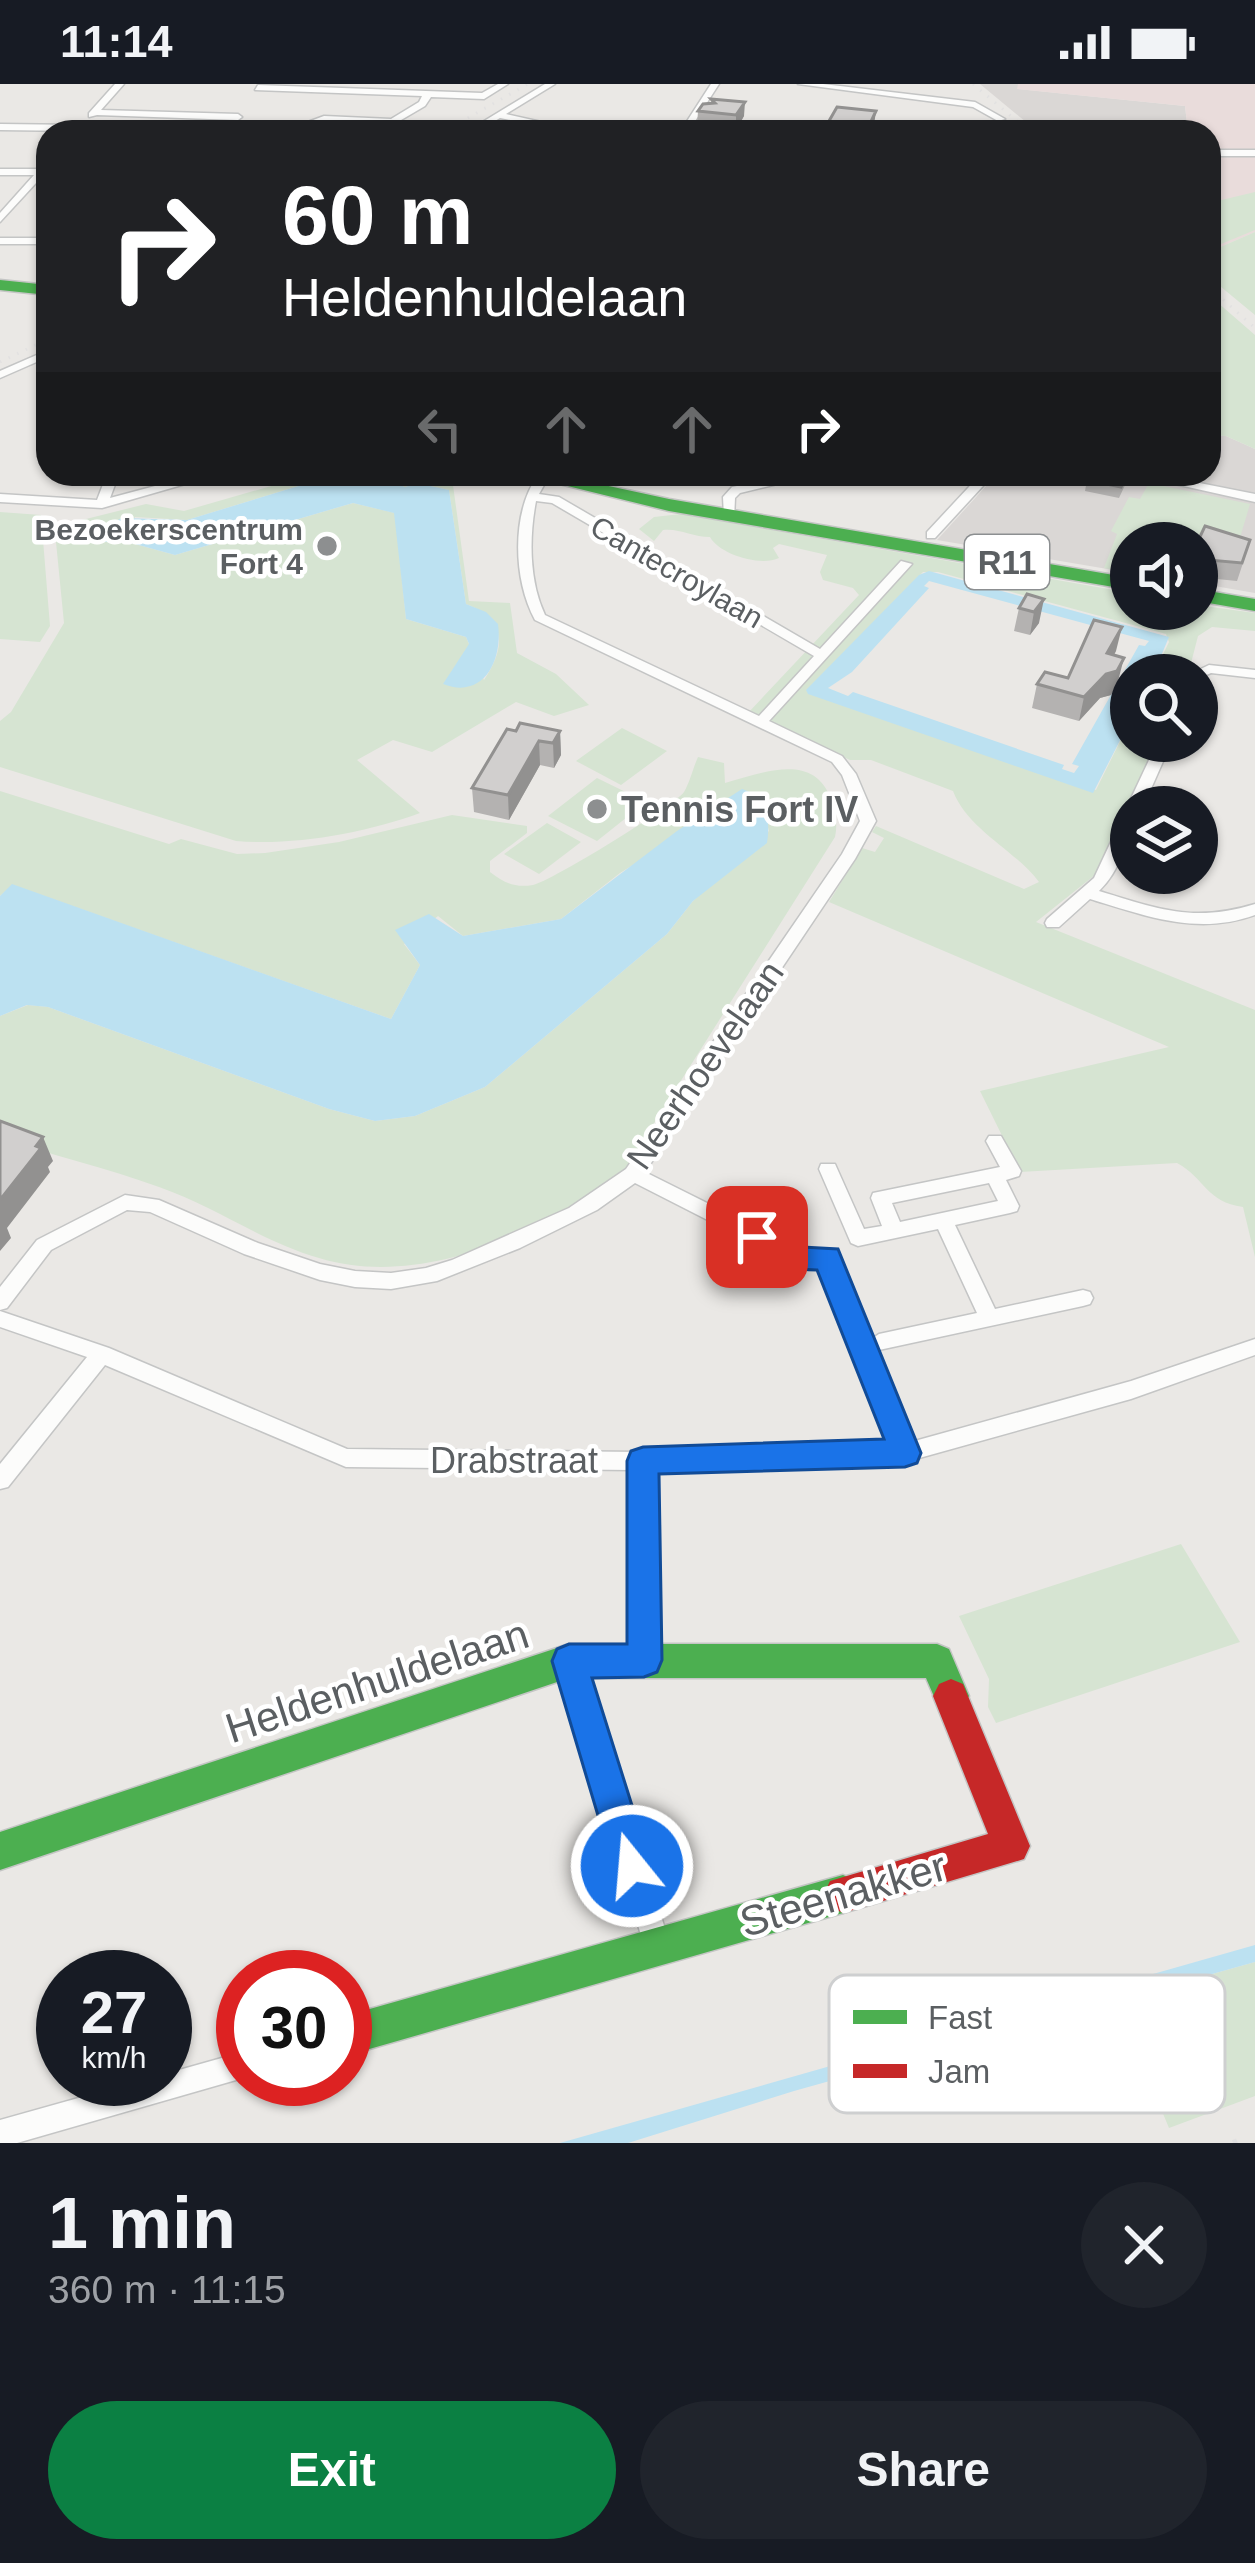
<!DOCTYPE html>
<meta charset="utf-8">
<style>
body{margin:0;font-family:Helvetica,sans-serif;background:#20242c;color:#f1f3f6;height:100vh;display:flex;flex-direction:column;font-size:45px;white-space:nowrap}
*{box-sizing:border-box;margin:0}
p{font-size:39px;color:#9ea1a6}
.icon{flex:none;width:66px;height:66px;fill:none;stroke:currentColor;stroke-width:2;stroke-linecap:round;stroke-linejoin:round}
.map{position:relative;height:2059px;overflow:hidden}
.panel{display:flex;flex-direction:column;background:#171b24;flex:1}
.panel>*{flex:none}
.top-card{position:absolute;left:36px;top:36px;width:1185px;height:366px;border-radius:36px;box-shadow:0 3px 9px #0004;background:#202124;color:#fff;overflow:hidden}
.buttons{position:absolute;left:1110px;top:438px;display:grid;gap:24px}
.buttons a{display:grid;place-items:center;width:108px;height:108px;border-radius:50%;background:#171b24;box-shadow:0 3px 9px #0004;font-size:60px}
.speed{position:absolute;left:36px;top:1866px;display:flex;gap:24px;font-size:60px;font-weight:700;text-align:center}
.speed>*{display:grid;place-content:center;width:156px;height:156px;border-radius:50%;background:#171b24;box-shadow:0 3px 9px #0004;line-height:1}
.speed small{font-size:30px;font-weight:400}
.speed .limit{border:18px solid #d22;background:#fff;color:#111}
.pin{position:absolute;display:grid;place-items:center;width:102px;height:102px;color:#fff;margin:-51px;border-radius:24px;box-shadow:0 6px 18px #0006}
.me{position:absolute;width:132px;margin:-66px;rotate:343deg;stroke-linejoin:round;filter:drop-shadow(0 0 9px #0008)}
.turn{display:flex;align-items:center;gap:42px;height:252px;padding:0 48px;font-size:54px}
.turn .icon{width:156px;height:156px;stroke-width:2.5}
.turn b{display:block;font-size:84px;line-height:102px}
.lanes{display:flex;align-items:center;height:114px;padding:0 48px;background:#0003;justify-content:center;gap:60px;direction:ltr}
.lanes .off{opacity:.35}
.round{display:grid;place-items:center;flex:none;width:126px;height:126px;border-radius:63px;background:#20242c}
.headline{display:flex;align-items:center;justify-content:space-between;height:204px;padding:0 48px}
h1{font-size:72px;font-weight:600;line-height:90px}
.button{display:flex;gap:24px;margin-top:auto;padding:24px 48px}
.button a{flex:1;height:138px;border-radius:72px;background:#0b8043;color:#fff;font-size:48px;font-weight:600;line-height:138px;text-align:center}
.button a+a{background:#20242c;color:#f1f3f6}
.status{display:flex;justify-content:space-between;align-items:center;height:84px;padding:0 60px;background:#171b24;direction:ltr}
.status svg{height:33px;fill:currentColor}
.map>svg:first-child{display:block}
.industrial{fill:#dad7d5}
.medical{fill:#e9dcdb}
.green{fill:#d6e4d2}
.water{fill:#bce1f1;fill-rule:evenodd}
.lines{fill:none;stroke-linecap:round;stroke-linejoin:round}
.street-casing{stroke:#c4c5c5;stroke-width:3}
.fast-casing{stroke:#c4c5c4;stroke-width:3}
.jam-casing{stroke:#c4c5c4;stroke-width:3}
.street{fill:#fcfcfb;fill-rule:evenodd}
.fast{fill:#4caf50;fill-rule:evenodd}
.jam{fill:#c62828;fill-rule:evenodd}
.rail-far1{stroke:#e2e1e1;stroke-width:3;stroke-dasharray:1.5 8;stroke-linecap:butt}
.rail{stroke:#e2e1e1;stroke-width:6;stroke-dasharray:4.5 21;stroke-linecap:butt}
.wall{fill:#b4b2b1}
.shaded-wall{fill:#929190}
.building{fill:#d1cfce;stroke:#929190;stroke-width:3}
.route{fill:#1a73e8;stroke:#114b97;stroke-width:3}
.poi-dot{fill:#8d8f90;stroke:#fff;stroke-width:4.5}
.labels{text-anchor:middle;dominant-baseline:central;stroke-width:9;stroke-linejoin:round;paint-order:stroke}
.far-poi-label{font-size:30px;font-weight:bold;fill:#5b5f62;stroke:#fff;text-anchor:end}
.far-street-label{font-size:30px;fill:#5b5f62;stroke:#fff}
.shield{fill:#fff;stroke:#8c8f91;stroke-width:3}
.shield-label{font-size:33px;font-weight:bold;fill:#5b5f62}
.poi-label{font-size:36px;font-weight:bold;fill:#5b5f62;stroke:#fff;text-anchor:start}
.street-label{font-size:36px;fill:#5b5f62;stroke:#fff}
.near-street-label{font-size:42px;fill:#5b5f62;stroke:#fff}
.key{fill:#fff;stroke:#cecfd0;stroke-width:3}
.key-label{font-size:33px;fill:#5b5f62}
</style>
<div class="status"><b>11:14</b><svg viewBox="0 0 49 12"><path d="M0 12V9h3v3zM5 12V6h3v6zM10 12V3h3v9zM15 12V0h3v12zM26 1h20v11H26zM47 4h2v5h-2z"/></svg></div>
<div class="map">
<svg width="1255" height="2059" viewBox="0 0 1255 2059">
<rect width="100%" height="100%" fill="#eae8e5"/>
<!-- industrial -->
<path class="industrial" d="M980 0H1018V5L1185 22 1188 48H1038Z
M1209 351 1226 352 1255 365V509L1197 499V459H1131V489L937 456 997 390H1209Z"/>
<!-- medical -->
<path class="medical" d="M1018 0H1255V148L1209 168V48H1188L1185 22 1017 5Z"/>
<!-- green -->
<path class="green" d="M1255 108V146L1209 165V119Z
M1255 148V231L1209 193V168Z
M1209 211 1255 251V365L1226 352 1209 351Z
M313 390H338L187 436 135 433 124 457 175 471 353 419 395 429 406 535 466 553 484 596C506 563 507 536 466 520L449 406 417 399 405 403 377 390 452 394 469 517 510 519 517 569 556 590 589 621 554 632 516 618 432 668 393 656 357 676 420 729C365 749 294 762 236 757L0 683V637L11 628 64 539 56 458 74 438 146 420 184 427Z
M1149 399 1250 420 1236 467 1197 459H1131V489L1104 484 1117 450 1111 447 1129 413 1140 415Z
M0 428 41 431 50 542 40 558 0 555Z
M681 430 1131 509V525H1197V521L1255 529V547L1212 543 1198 552 1188 591H1153L1169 558 1166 550 938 488H923L807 606 1096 706 1131 635V657H1158L1095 791 1036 838 1255 926V1173L1243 1123C1206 1118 1206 1095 1177 1079L1020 1088 980 1007 1169 963 829 818 862 764 875 768 884 754 872 748 876 742 1024 805 1039 798C1014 765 968 746 953 707L871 676H850L748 629 859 511 853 504 823 496 820 488 827 471 779 460 773 464 779 474C760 483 719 470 710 453 693 453 679 444 663 446L654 457 639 445 654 433Z
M622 644 667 667 621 701 576 677Z
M698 673 724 679 725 699C762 689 815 667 831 716 835 730 838 739 835 753L620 1093C538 1150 420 1205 319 1174 263 1158 214 1122 159 1103 107 1084 53 1071 0 1055V932L28 921 48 923 329 1025 375 1037 415 1032 485 1003 667 850 693 817 769 747 761 717 751 708 620 789 561 835 463 852 438 832 404 860 420 881 391 935 13 801 0 812V707L169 760 181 755 237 770 265 769 339 758 452 731 527 742V749L490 777V788C504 799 515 804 533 801 550 798 675 721 684 708 690 698 693 684 698 673Z
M597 694 646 718 597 757 548 732Z
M547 739 581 758 539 790 504 770Z
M1181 1460 1240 1558 996 1639 988 1623 989 1595 959 1532Z
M1255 1878V2012L1169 2044 1116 1917Z"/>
<!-- water -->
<path class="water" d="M338 390H377L405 403 417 399 449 406 466 520 486 528 498 540C503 576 484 616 443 600L469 560 466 553 406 535 394 429 353 419 175 471 124 457 103 458 91 449 122 434 187 436Z
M929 487 1169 553 1153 591H1131V635L1093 709 808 610 806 606 919 491ZM929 497 1149 557 1145 562 1139 561 1072 680 1079 682 1074 689 1062 685 1064 681 853 608 848 612 828 604 852 588 929 504 924 502Z
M742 705C766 713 771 736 767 759L693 817 667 850 485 1003 415 1032 375 1037 329 1025 48 923 27 921 0 932V812L12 800 391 935 420 881 395 846 429 830 463 852 561 835 677 747Z
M1255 1861V1878L794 2007 628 2059H560Z"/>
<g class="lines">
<!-- street casing -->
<g class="street-casing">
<path id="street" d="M115 0H124L101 26 238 30 242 33 238 36 97 31 89 33V29Z
M498 0H508L484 15 431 13 425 22 384 46 380 43 383 40 325 38 298 48 231 46 227 43 231 40 297 42 324 32 391 35 419 18 422 12 255 6 258 1 482 9Z
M545 0H555L506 30 586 48H569L500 34 476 48H466Z
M711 0H719L688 48H680Z
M798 0H823L975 18 1005 35 998 37 973 23Z
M0 40 81 41 85 44 81 47 0 46Z
M1209 66H1255V72H1209Z
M48 77V86L0 138V129L34 91H0V85H38Z
M0 154H48V160H0Z
M48 266V273L0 294V287Z
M107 390H119L110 414 200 390H220L102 424 0 418V410L97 416Z
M542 390 548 394 539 410 559 413 820 565 901 477 912 480 769 637 842 672 856 690 876 737 855 775 645 1088 801 1166 834 1169 870 1256 879 1250 977 1229 938 1145 858 1162 851 1159 819 1085 821 1080H835L864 1145 882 1142 871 1114 873 1109 1000 1083 986 1057 989 1052H1001L1021 1087 1019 1092 1006 1096 1019 1122 1017 1127 1010 1129 955 1141 995 1225 1083 1206 1090 1208 1093 1214 1090 1220 1083 1222 879 1266 873 1264 911 1358 1131 1297 1255 1255V1271L1131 1315 905 1378 654 1386 656 1577 652 1585 644 1588 636 1585 632 1577V1386L346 1383 105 1281 8 1403 0 1405V1380L87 1273 0 1243V1227L109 1264 347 1365 643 1368 891 1360 820 1182 792 1179 635 1099 597 1126 520 1164 437 1197 391 1205 355 1203 320 1196 244 1170 150 1128 127 1126 51 1166 7 1224 0 1226V1203L37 1156 125 1111 159 1116 258 1159 320 1180 355 1187 391 1189 426 1184 452 1176 569 1124 626 1085 842 770 860 737 842 691 832 678 535 536C513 495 511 429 538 391ZM536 417 552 419 814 572 759 632 545 531C529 497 529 454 536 417ZM989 1099 998 1117 900 1138 892 1119Z
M796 390H819L740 409 735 414 734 435 724 432 723 413 732 403Z
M981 390H994L935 454H927V448Z
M1130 390H1154L1255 410V418Z
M1209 581 1255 586V594L1211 589 1197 595V591H1188Z
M1158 657H1172L1143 723H1131L1130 726 1127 723Z
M1131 727C1131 754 1119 788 1099 807 1159 825 1193 839 1255 820V831C1198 852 1146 832 1090 815L1059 843H1047L1045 839 1047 835 1094 794 1123 732Z
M569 1566 577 1569 581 1577 671 1864 667 1873 658 1877 649 1873 645 1864 557 1577 561 1569Z
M243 1968V1994L17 2059H0V2036L146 1995H165V1990Z"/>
</g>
<!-- fast casing -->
<g class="fast-casing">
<path id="fast" d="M0 196 48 201V211L0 206Z
M519 390H553L669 415 1131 494V506L669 427Z
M1197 505 1255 515V527L1197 517Z
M569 1560H937L949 1565 969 1612 963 1624 951 1629 939 1624 926 1594H569L0 1786V1748Z
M843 1791 856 1797 862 1810 856 1823 843 1829 345 1972V1932Z"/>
</g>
<!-- jam casing -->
<g class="jam-casing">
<path id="jam" d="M951 1595 963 1600 1030 1762 1024 1775 843 1829 830 1823 824 1810 830 1797 988 1750 933 1612 939 1600Z"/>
</g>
<!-- street -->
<use href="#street" class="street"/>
<!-- fast -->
<use href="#fast" class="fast"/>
<!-- jam -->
<use href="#jam" class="jam"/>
<!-- rail-far1 -->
<path class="rail-far1" d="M973 0 1030 48
M443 48 528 0
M1209 203 1255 244
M0 278 48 255"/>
<!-- rail -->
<path class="rail" d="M1233 2059 1255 2050"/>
</g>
<!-- wall -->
<path class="wall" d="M711 15 744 32 736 46 697 42 698 27 711 19Z
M829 37 874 41 871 48H829Z
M645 390H733V394L651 396Z
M1087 396 1126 399 1119 414 1085 407Z
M1197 459 1245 473 1237 497 1197 493Z
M1027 510 1039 539 1030 551 1014 547 1019 524Z
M1116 567 1114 571 1118 597 1111 611 1100 614 1079 637 1032 624 1037 600 1068 594Z
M516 647H560L561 671 554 684 540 681 509 736 474 728 472 704Z"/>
<!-- shaded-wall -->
<path class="shaded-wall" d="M745 18 744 32 736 46V31Z
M876 27 874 41 871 48H867Z
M1044 515 1039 539 1030 551 1034 528Z
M1122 543 1116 567 1101 593 1107 569Z
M1124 574 1118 597 1111 611 1100 614 1079 637 1084 613 1106 590Z
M560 647 561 671 554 684 553 659Z
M539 657 540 681 509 736 508 711Z
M43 1053 53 1077 48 1083 50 1088 7 1144 11 1154 0 1167V1116Z"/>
<!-- building -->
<path class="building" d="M711 15 745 18 736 31 698 27 703 20 715 19Z
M837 23 876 27 867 46 829 37Z
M1090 390H1127L1121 403 1087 396Z
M1205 442 1250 456 1242 479 1197 475V459Z
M1027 510 1044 515 1034 528 1019 524Z
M1094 536 1122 543 1107 569 1124 574 1117 587 1106 590 1084 613 1037 600 1045 588 1068 594Z
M520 639 560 647 553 659 539 657 508 711 472 704 507 645 516 647Z
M0 1037 43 1053 36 1062 41 1064 0 1116Z"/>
<!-- route -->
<path class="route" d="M757 1142 802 1163 838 1165 921 1369 917 1379 905 1383 659 1390 662 1576 657 1588 644 1593 592 1594 651 1782 646 1795 632 1801 619 1795 613 1782 552 1577 557 1565 569 1560H627V1377L631 1367 643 1363 884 1355 817 1186C793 1186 756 1175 743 1153L747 1145Z"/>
<!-- markers -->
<g class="poi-dot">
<circle cx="327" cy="462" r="12"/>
<circle cx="597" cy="725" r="12"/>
</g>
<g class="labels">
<!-- far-poi labels -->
<g class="far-poi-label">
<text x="303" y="445">Bezoekerscentrum<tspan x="303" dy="34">Fort 4</tspan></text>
</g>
<!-- far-street labels -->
<g class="far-street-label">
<text transform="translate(677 488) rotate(30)">Cantecroylaan</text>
</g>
<!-- shield labels -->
<rect class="shield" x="965" y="451" width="84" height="54" rx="9"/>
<g class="shield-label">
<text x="1007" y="478">R11</text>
</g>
<!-- poi labels -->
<g class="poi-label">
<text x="621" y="725">Tennis Fort IV</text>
</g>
<!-- street labels -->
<g class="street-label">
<text transform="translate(705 981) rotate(-55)">Neerhoevelaan</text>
<text x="514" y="1376">Drabstraat</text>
</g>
<!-- near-street labels -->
<g class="near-street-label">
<text transform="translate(377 1597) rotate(-18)">Heldenhuldelaan</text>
<text transform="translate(843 1810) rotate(-16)">Steenakker</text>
</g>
</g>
<!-- legend -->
<rect x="829" y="1891" width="396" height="138" rx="18" class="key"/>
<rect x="853" y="1926" width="54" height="14" fill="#4caf50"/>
<rect x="853" y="1980" width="54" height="14" fill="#c62828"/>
<g class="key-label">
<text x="928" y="1945">Fast</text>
<text x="928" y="1999">Jam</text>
</g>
</svg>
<div class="buttons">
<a><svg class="icon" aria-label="sound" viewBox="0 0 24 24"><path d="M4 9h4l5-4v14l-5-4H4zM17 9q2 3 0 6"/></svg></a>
<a><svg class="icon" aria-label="search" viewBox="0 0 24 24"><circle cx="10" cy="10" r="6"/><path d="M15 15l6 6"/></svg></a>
<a><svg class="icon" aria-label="layers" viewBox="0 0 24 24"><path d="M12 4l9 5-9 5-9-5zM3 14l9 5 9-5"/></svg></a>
</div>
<div class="speed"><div>27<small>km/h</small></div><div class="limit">30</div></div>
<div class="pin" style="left:757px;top:1153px;background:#d93025"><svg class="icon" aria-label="arrive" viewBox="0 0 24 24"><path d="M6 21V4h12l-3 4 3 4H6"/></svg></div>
<svg class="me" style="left:632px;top:1782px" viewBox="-20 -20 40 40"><circle r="17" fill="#1a73e8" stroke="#fff" stroke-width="3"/><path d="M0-11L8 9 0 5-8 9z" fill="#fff"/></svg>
<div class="top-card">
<div class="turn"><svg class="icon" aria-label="right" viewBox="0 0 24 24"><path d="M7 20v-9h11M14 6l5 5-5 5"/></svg><div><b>60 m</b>Heldenhuldelaan</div></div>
<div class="lanes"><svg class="icon off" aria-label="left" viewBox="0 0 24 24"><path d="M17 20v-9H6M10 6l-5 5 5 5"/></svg><svg class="icon off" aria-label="ahead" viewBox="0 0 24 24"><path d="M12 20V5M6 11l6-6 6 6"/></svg><svg class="icon off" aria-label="ahead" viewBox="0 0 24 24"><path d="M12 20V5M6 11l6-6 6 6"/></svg><svg class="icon" aria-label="right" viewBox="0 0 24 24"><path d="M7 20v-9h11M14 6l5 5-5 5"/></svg></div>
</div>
</div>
<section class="panel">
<div class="headline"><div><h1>1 min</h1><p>360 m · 11:15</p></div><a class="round"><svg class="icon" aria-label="close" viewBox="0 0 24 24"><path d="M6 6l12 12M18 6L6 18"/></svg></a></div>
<div class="button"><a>Exit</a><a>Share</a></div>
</section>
